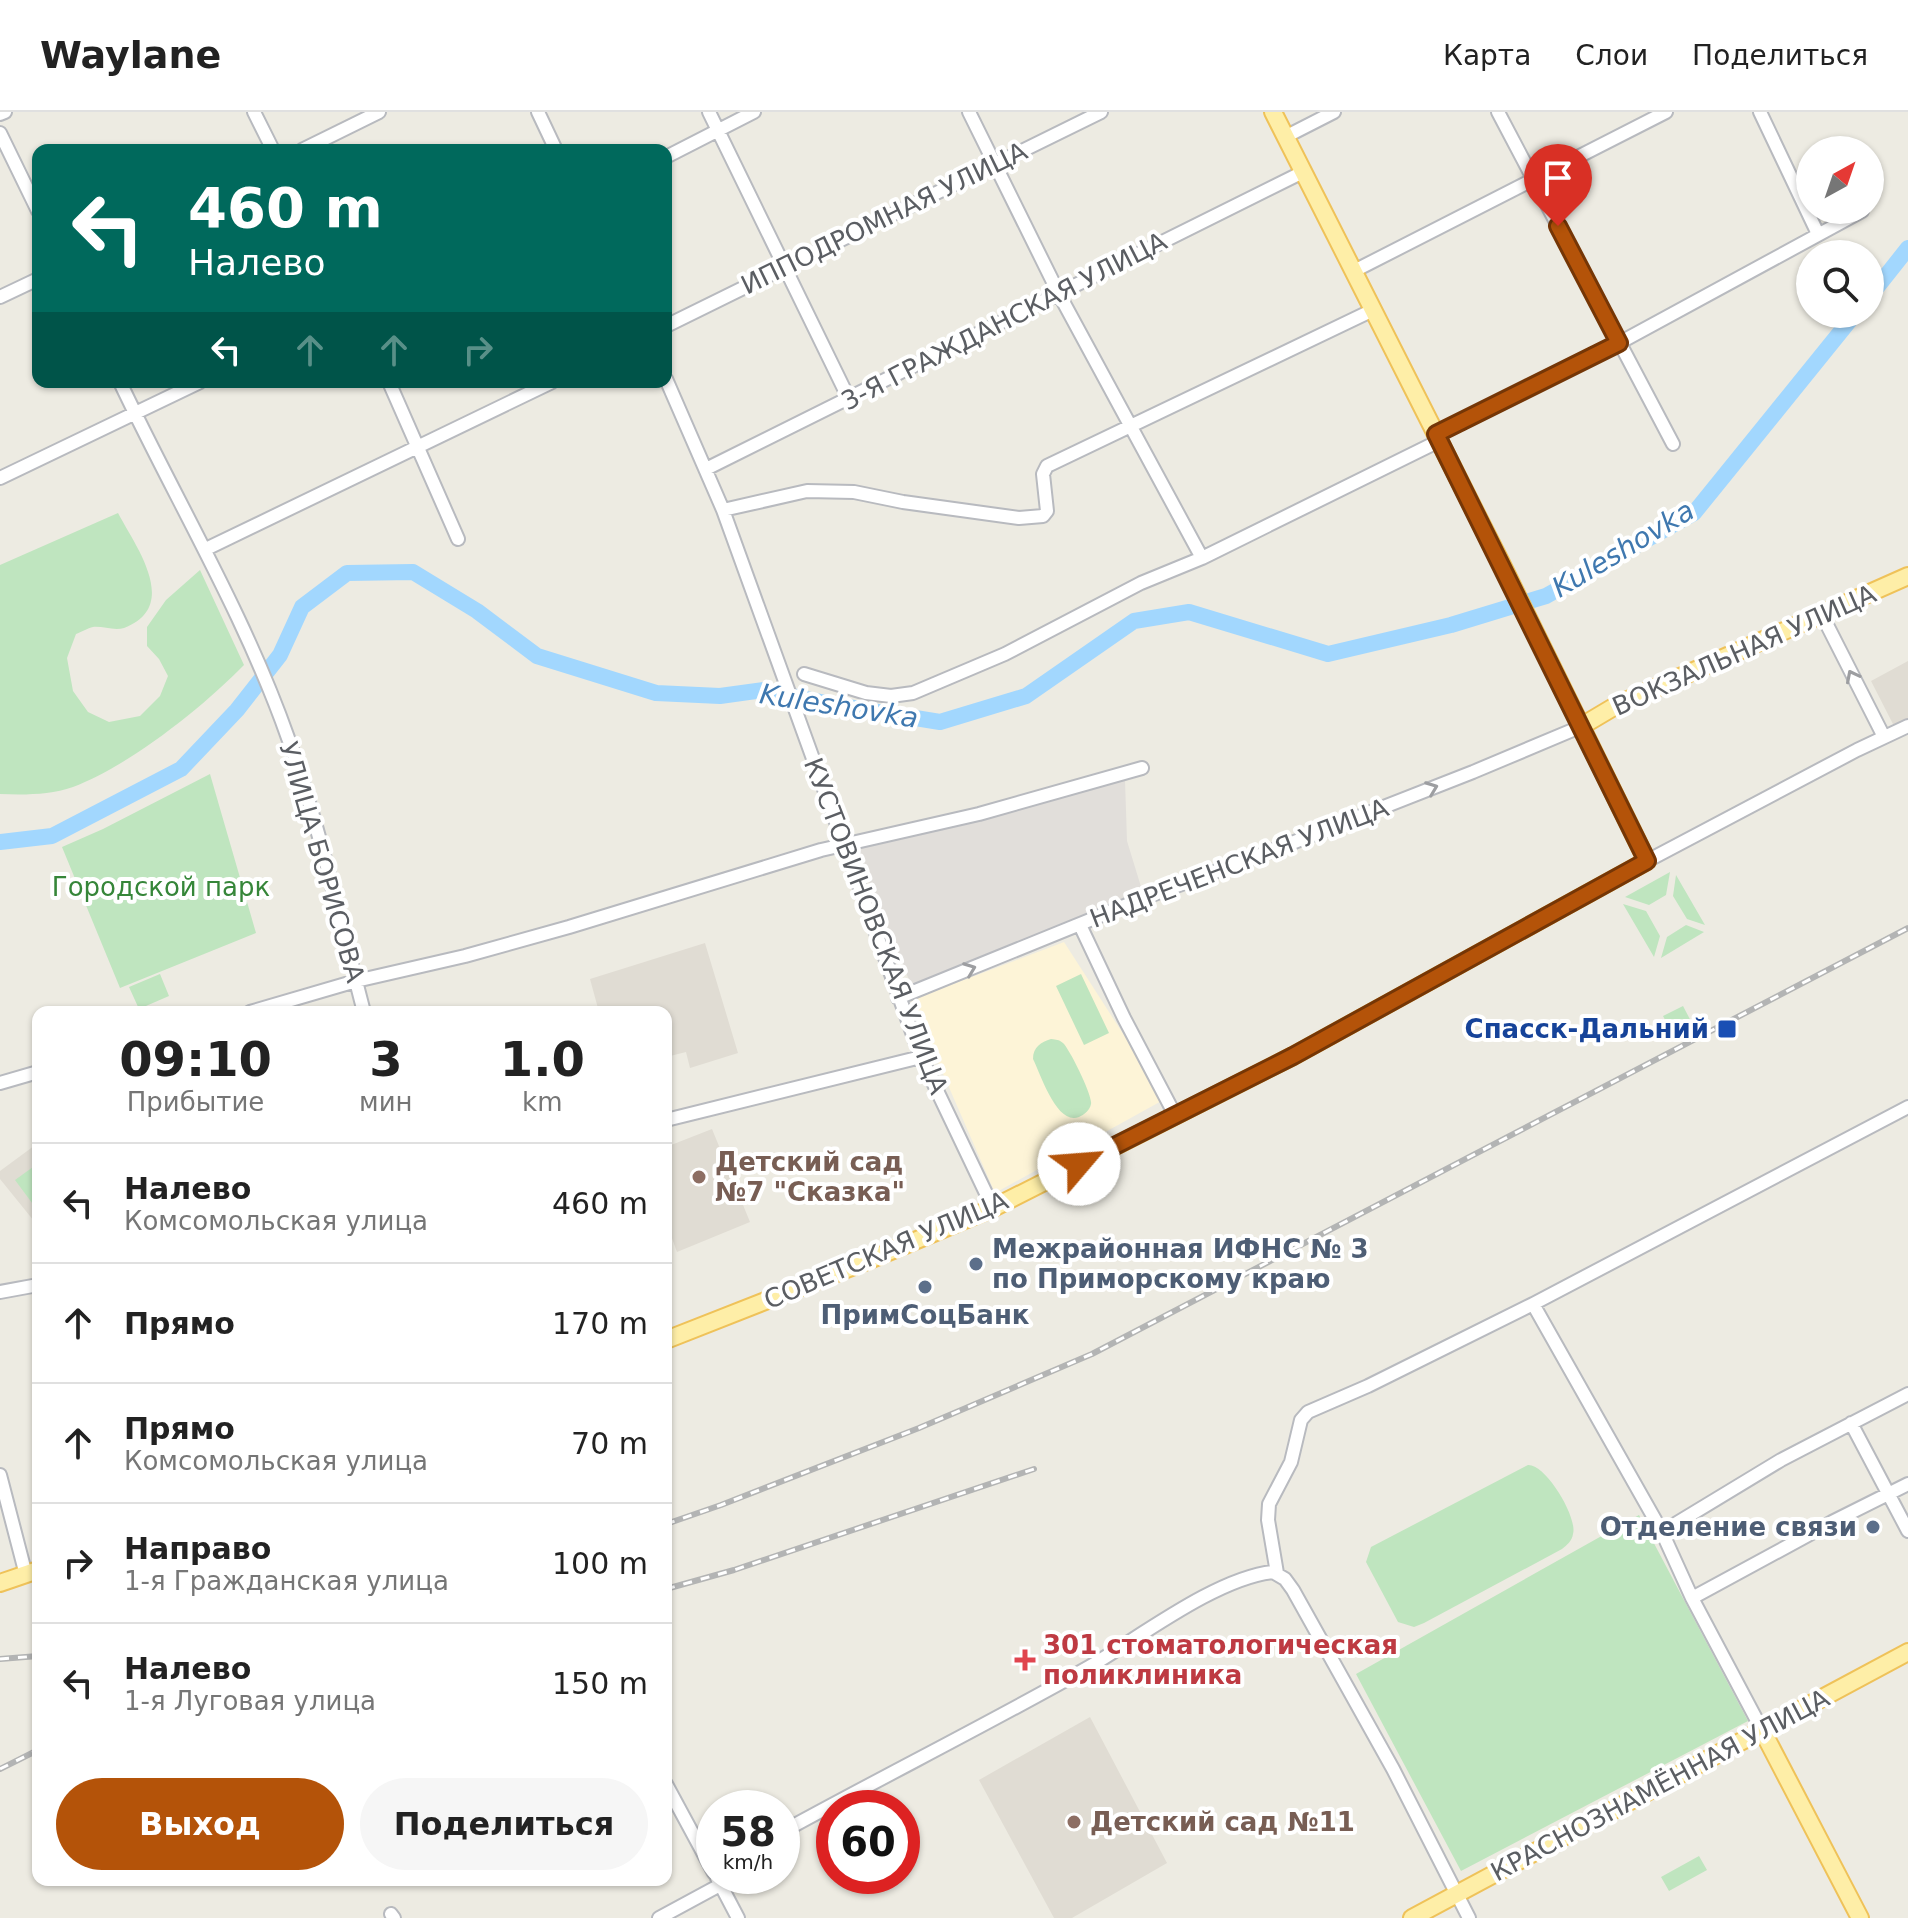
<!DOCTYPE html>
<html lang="ru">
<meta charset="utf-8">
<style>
body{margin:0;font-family:"DejaVu Sans",sans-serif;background:#f6f6f6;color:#222;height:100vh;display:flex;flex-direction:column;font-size:30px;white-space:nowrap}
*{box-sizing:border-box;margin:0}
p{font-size:26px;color:#767676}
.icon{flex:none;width:44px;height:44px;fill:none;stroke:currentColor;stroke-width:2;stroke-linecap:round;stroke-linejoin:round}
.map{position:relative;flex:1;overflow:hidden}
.drawer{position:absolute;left:32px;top:894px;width:640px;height:880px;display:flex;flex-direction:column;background:#fff;border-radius:16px;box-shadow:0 2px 6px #0004}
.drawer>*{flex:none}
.hud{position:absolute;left:32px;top:32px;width:640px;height:244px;border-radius:16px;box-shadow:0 2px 6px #0004;background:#00695c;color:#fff;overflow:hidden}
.needle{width:52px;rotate:40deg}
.fabs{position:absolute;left:1796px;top:24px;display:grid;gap:16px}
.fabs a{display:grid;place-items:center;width:88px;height:88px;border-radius:50%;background:#fff;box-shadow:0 2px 6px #0004;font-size:40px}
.speed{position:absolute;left:696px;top:1678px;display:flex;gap:16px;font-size:40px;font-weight:700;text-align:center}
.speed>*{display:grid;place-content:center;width:104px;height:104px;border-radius:50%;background:#fff;box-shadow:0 2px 6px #0004;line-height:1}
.speed small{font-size:20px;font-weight:400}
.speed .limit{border:12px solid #d22;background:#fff;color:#111}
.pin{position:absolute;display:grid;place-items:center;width:68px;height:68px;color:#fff;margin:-82px -34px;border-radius:50% 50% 50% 0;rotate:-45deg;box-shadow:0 0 8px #0007}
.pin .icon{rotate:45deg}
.me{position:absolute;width:88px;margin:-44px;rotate:63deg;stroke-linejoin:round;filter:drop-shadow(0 0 6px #0008)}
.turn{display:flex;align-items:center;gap:28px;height:168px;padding:0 24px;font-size:36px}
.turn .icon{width:104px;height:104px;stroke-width:2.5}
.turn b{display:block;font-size:56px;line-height:68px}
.lanes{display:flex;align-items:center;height:76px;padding:0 24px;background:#0003;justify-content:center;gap:40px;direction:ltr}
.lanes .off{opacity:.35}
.eta{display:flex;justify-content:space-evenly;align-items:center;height:136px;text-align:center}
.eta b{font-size:48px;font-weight:800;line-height:56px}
.button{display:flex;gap:16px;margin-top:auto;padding:16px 24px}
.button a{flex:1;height:92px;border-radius:48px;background:#b45309;color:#fff;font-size:32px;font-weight:800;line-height:92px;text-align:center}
.button a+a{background:#f6f6f6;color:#222}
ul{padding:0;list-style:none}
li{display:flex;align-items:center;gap:24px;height:120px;padding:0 24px;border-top:2px solid #e0e0e0}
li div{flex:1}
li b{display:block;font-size:30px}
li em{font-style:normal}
header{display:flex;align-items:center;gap:48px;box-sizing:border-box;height:112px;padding:0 40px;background:#fff;border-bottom:2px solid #e0e0e0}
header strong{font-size:38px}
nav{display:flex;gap:44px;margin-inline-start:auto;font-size:28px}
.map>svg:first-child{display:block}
.commercial{fill:#fdf4d7}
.industrial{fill:#e1deda}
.education{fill:#e0dcd3}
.green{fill:#bfe5bf}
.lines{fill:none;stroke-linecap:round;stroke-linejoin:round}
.river{stroke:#a2d7fe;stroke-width:16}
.minor-casing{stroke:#b8babf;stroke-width:16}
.major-casing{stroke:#efc259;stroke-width:20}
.minor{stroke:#fff;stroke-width:12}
.major{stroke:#feeea7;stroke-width:16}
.rail-casing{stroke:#b3b4b4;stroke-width:6}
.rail{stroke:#fff;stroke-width:3;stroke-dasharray:9;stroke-linecap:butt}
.oneway{stroke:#9d9ea1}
.route-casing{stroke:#753606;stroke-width:20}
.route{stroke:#b45309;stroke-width:14}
.transit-dot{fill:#1a4fb4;stroke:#fff;stroke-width:3}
.education-dot{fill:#8d6e63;stroke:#fff;stroke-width:3}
.service-dot{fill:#5c6f8a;stroke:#fff;stroke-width:3}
.health-dot{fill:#e0444e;stroke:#fff;stroke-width:3}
.labels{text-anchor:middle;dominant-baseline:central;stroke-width:8;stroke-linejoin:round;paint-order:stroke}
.street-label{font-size:26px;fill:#5b5e63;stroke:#fff}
.park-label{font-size:26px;fill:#368639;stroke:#fff}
.transit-label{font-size:26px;font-weight:bold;fill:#164399;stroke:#fff;text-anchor:end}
.education-label{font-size:26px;font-weight:bold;fill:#785e54;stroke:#fff;text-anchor:start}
.service-label{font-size:26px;font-weight:bold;fill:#4e5e75;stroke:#fff;text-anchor:start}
.health-label{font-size:26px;font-weight:bold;fill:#be3a42;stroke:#fff;text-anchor:start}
.water-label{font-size:28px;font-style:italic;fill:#3f78af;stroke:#fff}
</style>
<header>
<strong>Waylane</strong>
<nav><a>Карта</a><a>Слои</a><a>Поделиться</a></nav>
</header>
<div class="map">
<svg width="1908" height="1806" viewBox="0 0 1908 1806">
<rect width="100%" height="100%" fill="#edebe2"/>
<!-- commercial -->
<path class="commercial" d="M1064 830 1165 987 995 1081 911 888Z"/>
<!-- industrial -->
<path class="industrial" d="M1125 668 1127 729 1142 778 912 875 855 738Z"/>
<!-- education -->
<path class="education" d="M1908 549V607L1894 614 1871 569Z
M705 831 738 941 690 956 686 940 666 945V900H599L590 867Z
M712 1017 750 1110 677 1140 666 1110V1035Z
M38 1031V1114L0 1067V1059Z
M1090 1605 1167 1751 1072 1806H1054L979 1668Z"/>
<!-- green -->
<path class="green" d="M118 401C136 435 181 494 124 516 114 519 103 514 93 515 88 516 81 520 76 522L67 546 73 579 88 600 109 610 140 604 160 584 168 564 159 547 147 534V515L166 488 200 458 244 553C202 596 129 654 73 675 50 683 24 683 0 682V453Z
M210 662 256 821 120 876 62 735 103 717Z
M1670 760 1666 783 1649 793 1625 785Z
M1676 763 1705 813 1687 807 1673 784Z
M1623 792 1646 799 1660 824 1654 845Z
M1686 813 1704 820 1661 846 1667 825Z
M160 862 169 884 139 897 129 875Z
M1081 862 1109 921 1084 933 1056 874Z
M1683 894 1694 915 1674 925 1663 904Z
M1051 927C1057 928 1058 927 1063 931 1069 936 1093 984 1091 992 1090 998 1084 1003 1079 1005 1057 1014 1041 963 1033 947 1033 935 1041 930 1051 927Z
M33 1055 38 1062V1099L15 1068Z
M1528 1353C1546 1352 1578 1406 1573 1422 1572 1429 1567 1433 1562 1437L1424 1511 1414 1515 1398 1510 1366 1450 1371 1435Z
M1639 1403 1748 1609 1461 1759 1356 1562Z
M1699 1744 1707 1758 1669 1779 1661 1765Z"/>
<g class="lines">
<!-- river -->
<path class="river" d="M1870 184 1908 136
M0 730 52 724 181 657 237 598 280 543 302 495 347 461 413 460 477 499 537 544 656 581 720 584 764 578 835 593 940 610 1026 584 1134 509 1189 500 1328 542 1451 513 1546 484 1694 401 1855 202"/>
<!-- minor casing -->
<g class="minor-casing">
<path id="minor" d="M254 0 273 38
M538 0 556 38
M709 0 849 287
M969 0 1059 182 1202 446
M1498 0 1673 332
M1760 0 1818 122
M0 2 5 0
M0 21 38 99
M1285 25 1334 0
M302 38 379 0
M666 45 754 0
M1354 159 1666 0
M0 185 38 167
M666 214 1101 0
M666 267 723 398 921 945 993 1096
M120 270C176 389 244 501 288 626 320 715 340 809 364 900
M389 270 458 427
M1436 322 1619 231 1862 99
M706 357 1303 60
M0 366 200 270
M723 398 807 379 854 380 903 390 1019 406 1043 404 1047 399 1043 362 1047 354 1373 198
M206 437 552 270
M1822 503 1884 625
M804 562 866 581 891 584 913 581 1005 542 1141 471 1202 446 1439 329
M1647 749 1857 638 1908 614
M1080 813 1124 906 1175 1003
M898 886 1149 784 1274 738 1473 660 1580 615
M250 900 356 869 465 844 569 815 821 738 979 702 1142 656
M0 971 38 960
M666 1008 921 945
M0 1180 38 1173
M1533 1192 1662 1420
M1851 1311 1908 1419
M0 1363 26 1463
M1277 1461 1268 1408 1269 1392 1291 1350 1301 1308 1308 1300 1368 1274 1533 1192 1908 995
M1692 1486 1832 1410 1908 1372
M1762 1618 1692 1486 1662 1420 1781 1348 1908 1282
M666 1672 714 1761
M782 1720C884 1664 988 1612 1089 1555 1139 1526 1216 1466 1273 1460L1285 1467 1293 1478 1393 1657 1469 1806
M717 1766 738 1806
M391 1802 394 1806
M659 1806 720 1773"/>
</g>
<!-- major casing -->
<g class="major-casing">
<path id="major" d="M1580 615 1617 593 1908 464
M666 1228 867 1149 993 1096 1293 944 1647 749 1500 449 1273 0
M0 1471 38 1458
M1762 1618 1860 1806
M1412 1806 1908 1540"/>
</g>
<!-- minor -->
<use href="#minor" class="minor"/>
<!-- major -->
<use href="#major" class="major"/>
<!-- rail casing -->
<g class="rail-casing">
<path id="rail" d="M666 1412 721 1393 919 1316 1092 1242 1908 816
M666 1477 734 1458 1034 1357
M0 1547 38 1544
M0 1657 38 1638"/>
</g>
<!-- rail -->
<use href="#rail" class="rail"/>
</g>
<!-- one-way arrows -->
<defs><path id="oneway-chevron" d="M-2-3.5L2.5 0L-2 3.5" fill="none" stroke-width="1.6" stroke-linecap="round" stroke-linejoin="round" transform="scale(2)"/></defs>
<g class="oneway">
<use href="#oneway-chevron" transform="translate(1852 564) rotate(-117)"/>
<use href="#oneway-chevron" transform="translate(1432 676) rotate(-21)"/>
<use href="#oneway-chevron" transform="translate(970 857) rotate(-21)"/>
</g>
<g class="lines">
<!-- route casing -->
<g class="route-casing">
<path id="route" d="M1079 1052 1293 944 1647 749 1436 322 1619 231 1558 114"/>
</g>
<!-- route -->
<use href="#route" class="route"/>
</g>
<!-- markers -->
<rect class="transit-dot" x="1717" y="907" width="20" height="20" rx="4"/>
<g class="education-dot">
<circle cx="699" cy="1065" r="8"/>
<circle cx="1074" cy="1710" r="8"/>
</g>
<g class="service-dot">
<circle cx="976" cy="1152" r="8"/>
<circle cx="925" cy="1175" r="8"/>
<circle cx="1873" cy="1415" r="8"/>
</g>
<path class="health-dot" d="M1021 1536h8v8h8v8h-8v8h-8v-8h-8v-8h8z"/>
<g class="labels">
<!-- street labels -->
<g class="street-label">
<text transform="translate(884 106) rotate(-26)">ИППОДРОМНАЯ УЛИЦА</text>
<text transform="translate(1004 209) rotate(-27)">3-Я ГРАЖДАНСКАЯ УЛИЦА</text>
<text transform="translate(1744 538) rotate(-24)">ВОКЗАЛЬНАЯ УЛИЦА</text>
<text transform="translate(322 750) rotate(74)">УЛИЦА БОРИСОВА</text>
<text transform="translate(1239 751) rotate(-21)">НАДРЕЧЕНСКАЯ УЛИЦА</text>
<text transform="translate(876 814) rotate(69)">КУСТОВИНОВСКАЯ УЛИЦА</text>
<text transform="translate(886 1138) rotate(-23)">СОВЕТСКАЯ УЛИЦА</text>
<text transform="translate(1660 1673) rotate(-28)">КРАСНОЗНАМЁННАЯ УЛИЦА</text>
</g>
<!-- park labels -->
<g class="park-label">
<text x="161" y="775">Городской парк</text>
</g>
<!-- transit labels -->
<g class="transit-label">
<text x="1709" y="917">Спасск-Дальний</text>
</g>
<!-- education labels -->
<g class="education-label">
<text x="715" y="1050">Детский сад<tspan x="715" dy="30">№7 "Сказка"</tspan></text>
<text x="1090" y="1710">Детский сад №11</text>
</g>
<!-- service labels -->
<g class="service-label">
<text x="992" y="1137">Межрайонная ИФНС № 3<tspan x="992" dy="30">по Приморскому краю</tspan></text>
<text x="925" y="1203" text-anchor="middle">ПримСоцБанк</text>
<text x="1857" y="1415" text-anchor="end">Отделение связи</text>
</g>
<!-- health labels -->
<g class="health-label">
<text x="1043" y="1533">301 стоматологическая<tspan x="1043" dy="30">поликлиника</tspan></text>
</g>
<!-- water labels -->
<g class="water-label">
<text transform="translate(1623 437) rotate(-31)">Kuleshovka</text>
<text transform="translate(839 594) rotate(9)">Kuleshovka</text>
</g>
</g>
</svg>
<div class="fabs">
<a><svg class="needle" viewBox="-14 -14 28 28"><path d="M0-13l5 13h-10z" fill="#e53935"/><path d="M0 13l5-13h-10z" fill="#767676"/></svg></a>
<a><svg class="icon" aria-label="search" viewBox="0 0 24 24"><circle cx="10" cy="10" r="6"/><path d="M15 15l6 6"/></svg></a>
</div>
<div class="speed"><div>58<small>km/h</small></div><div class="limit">60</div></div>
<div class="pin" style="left:1558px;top:114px;background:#d93025"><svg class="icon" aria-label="arrive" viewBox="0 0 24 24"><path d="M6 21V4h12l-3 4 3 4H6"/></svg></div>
<svg class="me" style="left:1079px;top:1052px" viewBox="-20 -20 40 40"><circle r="19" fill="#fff"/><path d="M0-13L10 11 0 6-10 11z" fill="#b45309"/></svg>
<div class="hud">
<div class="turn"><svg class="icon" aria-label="left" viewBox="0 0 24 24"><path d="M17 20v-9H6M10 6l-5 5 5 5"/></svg><div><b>460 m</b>Налево</div></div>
<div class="lanes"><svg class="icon" aria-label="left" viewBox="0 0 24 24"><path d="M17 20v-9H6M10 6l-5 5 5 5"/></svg><svg class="icon off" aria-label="ahead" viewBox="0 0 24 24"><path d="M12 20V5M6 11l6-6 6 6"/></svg><svg class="icon off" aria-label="ahead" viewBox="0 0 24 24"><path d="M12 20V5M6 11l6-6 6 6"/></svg><svg class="icon off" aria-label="right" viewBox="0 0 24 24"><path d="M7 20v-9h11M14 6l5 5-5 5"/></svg></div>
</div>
<section class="drawer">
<div class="eta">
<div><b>09:10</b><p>Прибытие</p></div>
<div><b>3</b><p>мин</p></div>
<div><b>1.0</b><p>km</p></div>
</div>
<ul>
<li><svg class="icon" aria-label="left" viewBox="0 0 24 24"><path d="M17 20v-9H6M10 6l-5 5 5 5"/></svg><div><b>Налево</b><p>Комсомольская улица</p></div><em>460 m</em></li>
<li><svg class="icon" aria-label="ahead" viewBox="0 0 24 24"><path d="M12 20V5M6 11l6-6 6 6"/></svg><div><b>Прямо</b></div><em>170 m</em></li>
<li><svg class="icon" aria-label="ahead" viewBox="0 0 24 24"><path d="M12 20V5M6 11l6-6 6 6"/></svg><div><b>Прямо</b><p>Комсомольская улица</p></div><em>70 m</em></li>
<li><svg class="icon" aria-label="right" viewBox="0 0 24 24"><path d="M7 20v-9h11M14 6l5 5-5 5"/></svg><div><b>Направо</b><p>1-я Гражданская улица</p></div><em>100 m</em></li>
<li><svg class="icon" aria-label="left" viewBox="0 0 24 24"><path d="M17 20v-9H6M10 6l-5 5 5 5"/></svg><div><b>Налево</b><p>1-я Луговая улица</p></div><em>150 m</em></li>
</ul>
<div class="button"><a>Выход</a><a>Поделиться</a></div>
</section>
</div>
